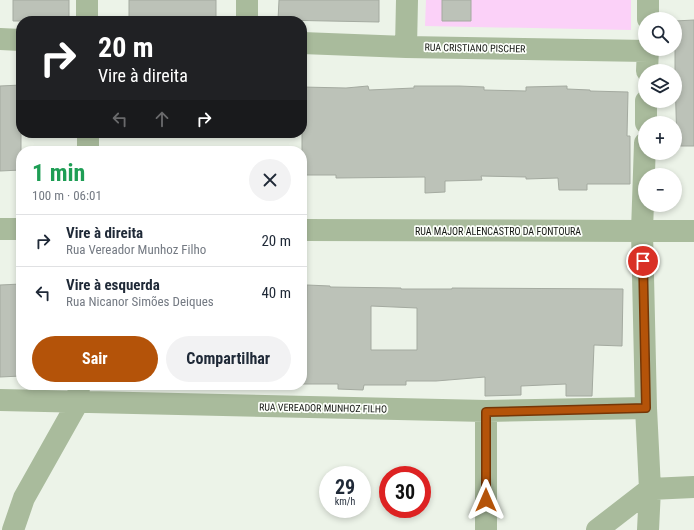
<!DOCTYPE html>
<html lang="pt">
<meta charset="utf-8">
<style>
body{margin:0;font-family:"Roboto Condensed",sans-serif;background:#f2f2f3;color:#1f2937;height:100vh;display:flex;flex-direction:column;font-size:15px;white-space:nowrap}
*{box-sizing:border-box;margin:0}
p{font-size:13px;color:#747a83}
.icon{flex:none;width:22px;height:22px;fill:none;stroke:currentColor;stroke-width:2;stroke-linecap:round;stroke-linejoin:round}
.map{position:relative;flex:1;overflow:hidden}
.side{position:absolute;left:16px;top:146px;width:291px;height:244px;display:flex;flex-direction:column;background:#fff;border-radius:16px;box-shadow:0 2px 6px #0003}
.side>*{flex:none}
.hud{position:absolute;left:16px;top:16px;width:291px;height:122px;border-radius:16px;box-shadow:0 2px 6px #0003;background:#202124;color:#fff;overflow:hidden}
.tools{position:absolute;left:638px;top:12px;display:grid;gap:8px}
.tools a{display:grid;place-items:center;width:44px;height:44px;border-radius:50%;background:#fff;box-shadow:0 2px 6px #0003;font-size:20px}
.speed{position:absolute;left:319px;top:466px;display:flex;gap:8px;font-size:20px;font-weight:700;text-align:center}
.speed>*{display:grid;place-content:center;width:52px;height:52px;border-radius:50%;background:#fff;box-shadow:0 2px 6px #0003;line-height:1}
.speed small{font-size:10px;font-weight:400}
.speed .limit{border:6px solid #d22;background:#fff;color:#111}
.pin{position:absolute;display:grid;place-items:center;width:34px;height:34px;color:#fff;margin:-17px;border:2px solid #fff;border-radius:50%;box-shadow:0 1px 4px #0007}
.me{position:absolute;width:44px;margin:-22px;rotate:0deg;stroke-linejoin:round;filter:drop-shadow(0 0 3px #0008)}
.turn{display:flex;align-items:center;gap:14px;height:84px;padding:0 16px;font-size:18px}
.turn .icon{width:52px;height:52px;stroke-width:2.5}
.turn b{display:block;font-size:28px;line-height:34px}
.lanes{display:flex;align-items:center;height:38px;padding:0 16px;background:#0003;justify-content:center;gap:20px;direction:ltr}
.lanes .off{opacity:.35}
.round{display:grid;place-items:center;flex:none;width:42px;height:42px;border-radius:21px;background:#f2f2f3}
.summary{display:flex;align-items:center;justify-content:space-between;height:68px;padding:0 16px}
h1{font-size:24px;font-weight:700;line-height:30px;color:#1e9e55}
.button{display:flex;gap:8px;margin-top:auto;padding:8px 16px}
.button a{flex:1;height:46px;border-radius:24px;background:#b45309;color:#fff;font-size:16px;font-weight:700;line-height:46px;text-align:center}
.button a+a{background:#f2f2f3;color:#1f2937}
ul{padding:0;list-style:none}
li{display:flex;align-items:center;gap:12px;height:52px;padding:0 16px;border-top:1px solid #e0e1e3}
li div{flex:1}
li b{display:block;font-size:15px}
li em{font-style:normal}
.map>svg:first-child{display:block}
.green{fill:#fbd1f8}
.building{fill:#bcc2b8;stroke:#a4aaa0;fill-rule:evenodd}
.lines{fill:none;stroke-linecap:round;stroke-linejoin:round}
.minor{stroke:#a9bb9c;stroke-width:22}
.route-casing{stroke:#753606;stroke-width:10}
.route{stroke:#b45309;stroke-width:7}
.labels{text-anchor:middle;dominant-baseline:central;stroke-width:3.5;stroke-linejoin:round;paint-order:stroke}
.street-label{font-size:10px;fill:#131511;stroke:#fcfffa}
</style>
<div class="map">
<svg width="694" height="530" viewBox="0 0 694 530">
<rect width="100%" height="100%" fill="#ecf3e8"/>
<!-- green -->
<path class="green" d="M426 0H631V30L425 26Z"/>
<!-- building -->
<path class="building" d="M13 0H69V21H13Z
M129 0H216V21L129 18Z
M279 0H379V22L278 20Z
M442 0H471V21H442Z
M694 20V146H677L675 76V21Z
M21 85V170L0 171V86Z
M368 86 369 90 414 88V86H459L484 87V90L526 91V87L567 86V89L590 90V91L628 92 627 136H630V184H587V190H559L558 178 526 179V177L481 176 482 180 445 181V192L425 193V177L336 178V175H302V87L346 88Z
M21 284V376L0 377V285Z
M307 285 330 286V287L401 288V289H452V288L623 289 622 346 594 345 592 396H566V384L521 386V395L485 396V377L436 381H406V385H364L363 390 338 389V384H302V364H306ZM371 306 417 308V350H371Z"/>
<g class="lines">
<!-- minor -->
<path class="minor" d="M87 0V21
M247 0V21
M648 19V0
M0 39 21 40
M302 43 406 47 648 51
M406 47 407 0
M647 71 648 49
M646 123V101
M88 133V151
M645 143 642 231 646 408 650 489 648 530
M0 229H21
M302 230 642 231H694
M0 400 486 411 646 408
M13 530 24 498 78 402 79 385
M486 530V411
M597 530 650 489 694 487"/>
</g>
<g class="lines">
<!-- route casing -->
<g class="route-casing">
<path id="route" d="M486 500V412L646 408 643 261"/>
</g>
<!-- route -->
<use href="#route" class="route"/>
</g>
<g class="labels">
<!-- street labels -->
<g class="street-label">
<text transform="translate(475 48) rotate(1)">RUA CRISTIANO PISCHER</text>
<text x="498" y="231">RUA MAJOR ALENCASTRO DA FONTOURA</text>
<text transform="translate(323 408) rotate(1)">RUA VEREADOR MUNHOZ FILHO</text>
</g>
</g>
</svg>
<div class="tools">
<a><svg class="icon" aria-label="search" viewBox="0 0 24 24"><circle cx="10" cy="10" r="6"/><path d="M15 15l6 6"/></svg></a>
<a><svg class="icon" aria-label="layers" viewBox="0 0 24 24"><path d="M12 4l9 5-9 5-9-5zM3 14l9 5 9-5"/></svg></a>
<a>+</a>
<a>−</a>
</div>
<div class="speed"><div>29<small>km/h</small></div><div class="limit">30</div></div>
<div class="pin" style="left:643px;top:261px;background:#d93025"><svg class="icon" aria-label="arrive" viewBox="0 0 24 24"><path d="M6 21V4h12l-3 4 3 4H6"/></svg></div>
<svg class="me" style="left:486px;top:500px" viewBox="-20 -20 40 40"><path d="M0-17L14 15 0 8-14 15z" fill="#b45309" stroke="#fff" stroke-width="4"/></svg>
<div class="hud">
<div class="turn"><svg class="icon" aria-label="right" viewBox="0 0 24 24"><path d="M7 20v-9h11M14 6l5 5-5 5"/></svg><div><b>20 m</b>Vire à direita</div></div>
<div class="lanes"><svg class="icon off" aria-label="left" viewBox="0 0 24 24"><path d="M17 20v-9H6M10 6l-5 5 5 5"/></svg><svg class="icon off" aria-label="ahead" viewBox="0 0 24 24"><path d="M12 20V5M6 11l6-6 6 6"/></svg><svg class="icon" aria-label="right" viewBox="0 0 24 24"><path d="M7 20v-9h11M14 6l5 5-5 5"/></svg></div>
</div>
<section class="side">
<div class="summary"><div><h1>1 min</h1><p>100 m · 06:01</p></div><a class="round"><svg class="icon" aria-label="close" viewBox="0 0 24 24"><path d="M6 6l12 12M18 6L6 18"/></svg></a></div>
<ul>
<li><svg class="icon" aria-label="right" viewBox="0 0 24 24"><path d="M7 20v-9h11M14 6l5 5-5 5"/></svg><div><b>Vire à direita</b><p>Rua Vereador Munhoz Filho</p></div><em>20 m</em></li>
<li><svg class="icon" aria-label="left" viewBox="0 0 24 24"><path d="M17 20v-9H6M10 6l-5 5 5 5"/></svg><div><b>Vire à esquerda</b><p>Rua Nicanor Simões Deiques</p></div><em>40 m</em></li>
</ul>
<div class="button"><a>Sair</a><a>Compartilhar</a></div>
</section>
</div>
